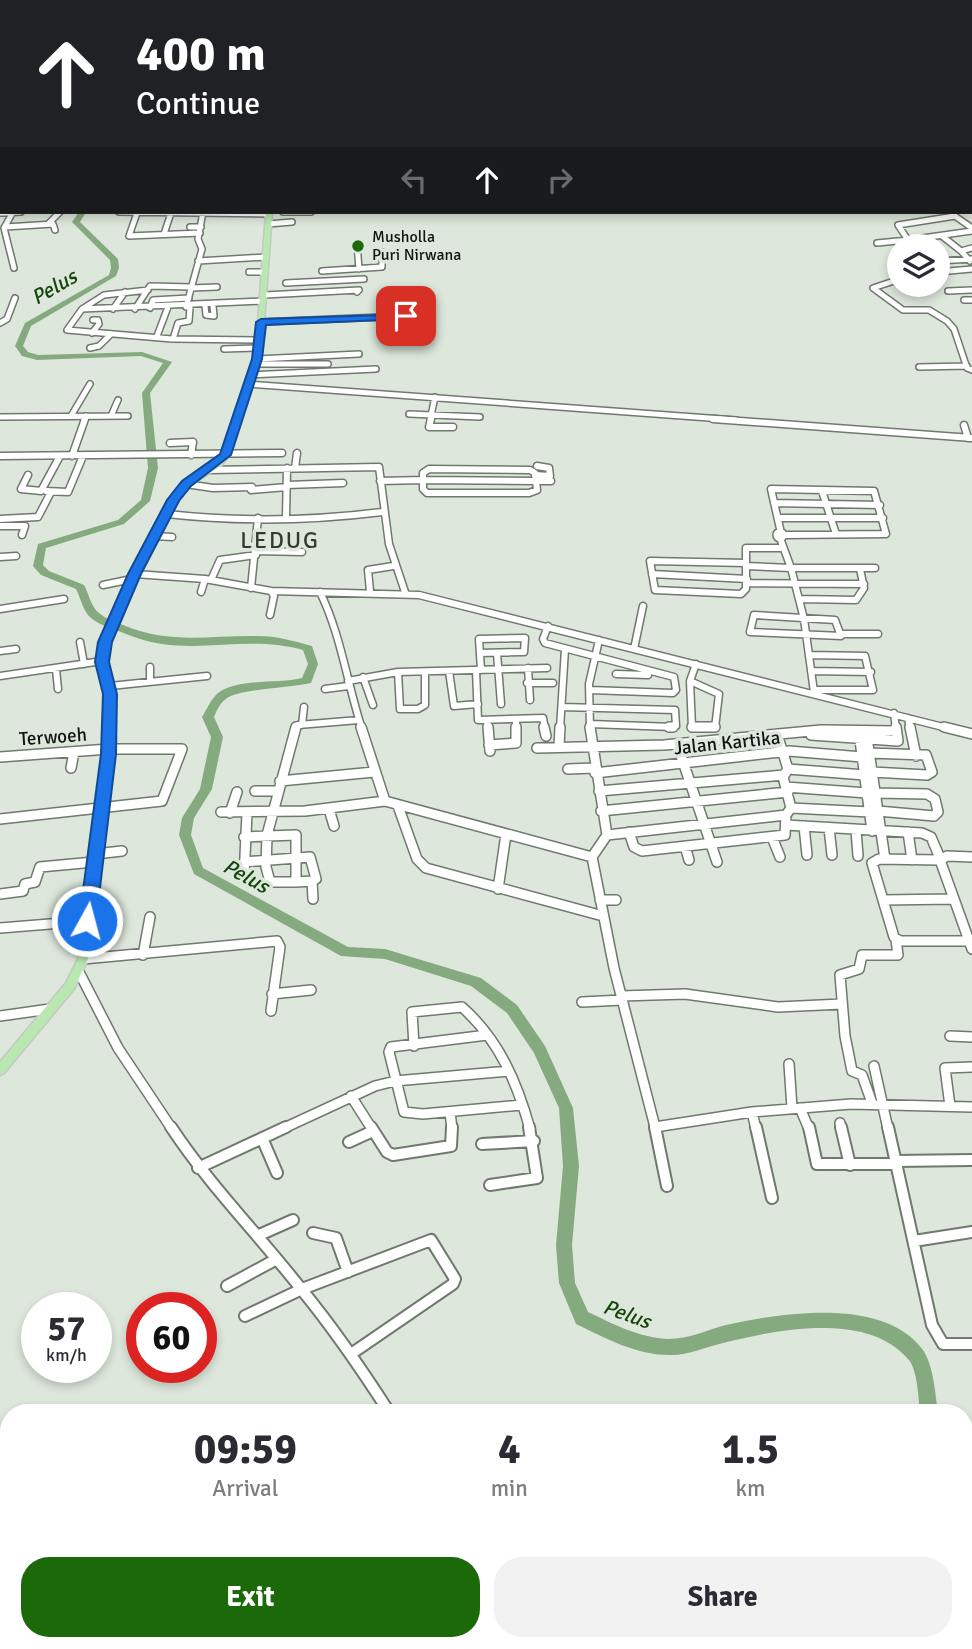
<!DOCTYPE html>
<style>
body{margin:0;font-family:Signika,sans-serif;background:#f2f2f3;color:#2b2b33;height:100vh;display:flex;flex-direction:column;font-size:26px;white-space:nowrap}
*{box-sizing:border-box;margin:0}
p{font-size:23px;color:#7c7c81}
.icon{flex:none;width:38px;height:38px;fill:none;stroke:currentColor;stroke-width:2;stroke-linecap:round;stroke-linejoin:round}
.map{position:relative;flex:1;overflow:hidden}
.side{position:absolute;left:0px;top:1404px;width:973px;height:247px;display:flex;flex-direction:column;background:#fff;border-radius:28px 28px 0 0;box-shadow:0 4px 10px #0003}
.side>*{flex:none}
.top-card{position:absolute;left:0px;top:0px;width:973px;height:214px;box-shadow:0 4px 10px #0003;background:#202124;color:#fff;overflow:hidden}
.controls{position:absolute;left:887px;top:234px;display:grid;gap:14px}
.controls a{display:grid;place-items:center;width:63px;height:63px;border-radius:50%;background:#fff;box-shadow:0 4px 10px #0003;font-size:35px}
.speed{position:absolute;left:21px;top:1292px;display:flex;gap:14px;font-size:35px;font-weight:700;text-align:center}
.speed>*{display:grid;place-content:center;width:91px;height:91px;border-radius:50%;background:#fff;box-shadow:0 4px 10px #0003;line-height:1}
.speed small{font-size:18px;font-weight:400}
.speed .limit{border:10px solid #d22;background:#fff;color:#111}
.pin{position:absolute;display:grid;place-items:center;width:60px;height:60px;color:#fff;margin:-30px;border-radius:14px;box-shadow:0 4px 10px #0006}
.me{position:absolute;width:77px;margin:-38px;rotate:7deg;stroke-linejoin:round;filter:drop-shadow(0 0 5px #0008)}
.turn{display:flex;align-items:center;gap:24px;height:147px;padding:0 21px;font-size:32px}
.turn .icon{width:91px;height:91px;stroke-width:2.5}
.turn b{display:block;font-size:49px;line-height:60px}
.lanes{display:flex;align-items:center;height:66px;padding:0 21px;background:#0003;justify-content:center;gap:35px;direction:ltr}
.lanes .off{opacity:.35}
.eta{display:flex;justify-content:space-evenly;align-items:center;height:119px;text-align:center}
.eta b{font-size:42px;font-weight:700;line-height:49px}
.action{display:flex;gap:14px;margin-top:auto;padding:14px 21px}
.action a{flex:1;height:80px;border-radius:28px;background:#1b6908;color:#fff;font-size:28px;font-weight:700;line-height:80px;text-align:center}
.action a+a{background:#f2f2f3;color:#2b2b33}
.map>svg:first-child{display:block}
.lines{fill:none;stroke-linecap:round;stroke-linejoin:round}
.stream{stroke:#86aa7f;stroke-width:2.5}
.river{fill:#86aa7f;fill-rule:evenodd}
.minor-far4-casing{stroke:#6f796e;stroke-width:5}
.minor-far3-casing{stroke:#6f796e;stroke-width:8}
.minor-far2-casing{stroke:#6f796e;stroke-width:9}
.minor-far1-casing{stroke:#6f796e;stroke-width:12}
.minor-casing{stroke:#6f796e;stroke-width:14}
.major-casing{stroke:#c6c7c6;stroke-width:3}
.minor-far4{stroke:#fff;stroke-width:3.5}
.minor-far3{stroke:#fff;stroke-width:5}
.minor-far2{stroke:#fff;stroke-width:6}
.minor-far1{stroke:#fff;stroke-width:9}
.minor{stroke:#fff;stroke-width:10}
.major{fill:#b9e9b0;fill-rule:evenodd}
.route{fill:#1a73e8;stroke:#114b97;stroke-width:2}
.poi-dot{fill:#1b6908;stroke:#dde7db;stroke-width:2.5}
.labels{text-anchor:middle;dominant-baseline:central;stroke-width:7;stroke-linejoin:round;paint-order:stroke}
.far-poi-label{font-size:16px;fill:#111511;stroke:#dde7db;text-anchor:start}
.street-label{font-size:19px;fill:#111511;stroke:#dde7db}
.water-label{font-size:21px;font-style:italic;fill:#15460b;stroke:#dde7db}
.quarter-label{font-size:23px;letter-spacing:2px;fill:#323a30;stroke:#dde7db}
</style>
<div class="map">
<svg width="972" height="1649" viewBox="0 0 972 1649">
<rect width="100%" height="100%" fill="#dde7db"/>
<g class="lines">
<!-- stream -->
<path class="stream" d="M294 1642 304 1649"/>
<!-- river -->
<path class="river" d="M755 0H771L768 2Z
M781 0H787V2H781Z
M0 97 2 98V102L0 101Z
M971 124H972V128H971Z
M79 212H86L80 222 118 259 119 268 116 276 31 326 23 346 28 352 38 355 142 352 172 362 150 393 158 468 150 501 124 524 46 548 43 565 49 571 84 585C89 594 91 607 99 613 106 619 115 622 123 625 170 645 210 635 258 636 277 636 294 641 312 646L318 664 311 683C290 688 240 689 227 698 220 703 217 710 214 717L223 737 212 789 194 818 191 835 203 868 348 947 385 949 481 978 517 1005 545 1046 573 1108 579 1166 572 1245 575 1283 588 1312C613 1324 640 1338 669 1339 688 1339 707 1330 726 1325 781 1313 884 1296 923 1350 934 1367 935 1393 938 1412H920C918 1397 918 1379 912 1365 910 1360 906 1357 902 1353 860 1313 774 1330 723 1343 706 1347 689 1355 671 1355 638 1356 605 1338 576 1324L559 1283 556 1245 563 1166 559 1108 534 1053 507 1013 471 986 385 959 341 956 194 874 179 835 182 818 200 789 211 737 202 717C207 709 211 699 218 693 238 678 278 684 302 678L308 664 303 650C252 636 211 651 162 644 146 642 131 636 116 630 108 627 98 624 91 618 83 611 81 599 76 589L41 575 33 566 38 544 118 520 141 500 148 468 142 393 163 363 141 356 37 360 22 356 15 346 25 323 109 275 111 268 110 260 72 222Z
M964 1634 968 1635 972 1649H952V1642H964Z"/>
<!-- minor-far4 casing -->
<g class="minor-far4-casing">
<path id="minor-far4" d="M717 0 719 2
M821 0 824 2
M853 0 856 2
M861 0 865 2
M877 0 880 2
M892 0 895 2
M652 1 662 0
M831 2 840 0"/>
</g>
<!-- minor-far3 casing -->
<g class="minor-far3-casing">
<path id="minor-far3" d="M13 212 4 228 14 268
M119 212 269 214
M283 212H311
M0 213 21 212
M137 213 129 236 200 233
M952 214 972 228
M955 216 898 225 908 240 972 231
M49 223 60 212
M268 224 292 222
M5 227 53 224 55 230
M190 227H201
M164 234 171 213
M942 236 961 251
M877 243 908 240
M357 244 359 269
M198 261 266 257
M938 261 972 259
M970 261 961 251 972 248
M322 271 382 267V252
M249 272H265
M938 272 972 269
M900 279 873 288 903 310H929L947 321 954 329 967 368 972 370
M286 283 364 279
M192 288 217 287
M948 291 972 290
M265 295 359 290 357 292
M964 300H972
M205 306 206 315 214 316 213 306
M186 307 202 249 198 239 203 212
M150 308 153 300 189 298
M82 309 104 295 148 290
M113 309 125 292
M135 309 150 286 192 287
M261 322 428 315
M0 323 7 319 15 298
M92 333 99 324 98 320H93
M157 336 168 307
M173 339 178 323 189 321 190 307
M260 340 172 339 67 330 82 309 263 301
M90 348 99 346 111 334
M224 349 259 348
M257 359 359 354
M255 364H328
M919 367 967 366
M251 375 376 369
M248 384 736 420
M409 414 480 417
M71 416 90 384
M111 416 118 400
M0 417 128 416
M84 420 86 416
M430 420 435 397"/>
</g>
<!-- minor-far2 casing -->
<g class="minor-far2-casing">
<path id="minor-far2" d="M431 419 429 427H453
M713 419 972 438
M964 425 968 438
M170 443 193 442 191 455
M0 456 282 453
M72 456 85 419
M295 468 297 453
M207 470 379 467 389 544 405 592
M28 475 21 489 41 491 60 456
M535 475 550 476 549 468 537 466
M423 480 536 481
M423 480V489L427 493H529L537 490 536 481
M423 480V473L429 469 530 470 535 473 536 481
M380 481 423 480
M536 481H551
M186 484 213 488 252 487 251 490 287 487
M287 485 343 483
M46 491 68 492 83 456
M822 491 836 534
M774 503 880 505
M167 514C239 522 310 521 382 512
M286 517 287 468
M779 518H883
M0 519 38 517 51 492
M0 526H25L22 535
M776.5 535a3.5 3.5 0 1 1 7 0a3.5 3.5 0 1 1-7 0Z
M781 533 771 489 874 491 886 534 784 535
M154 536 172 537
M256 551 302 552
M0 557 16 556
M650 561 746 563V589L741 594 655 590Z
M746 563V548H783
M746 566 791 568 780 538
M135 574 205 579 271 591 419 595 951 729
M652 574 747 579
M211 580 220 560 256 555
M746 583 864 584
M103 585 132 579
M251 588 258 518
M370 591 368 570 393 566
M201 592 205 579
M320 592C341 635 347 683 362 729
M800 599 856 600 864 588 860 569
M0 609 64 599
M270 615 274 596 271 591
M754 615 835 620 841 636 750 632Z
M548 626 543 639 545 643 674 677 676 690 673 693 590 690
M841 634H878
M80 642 84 664
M634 649 643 606
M0 651 16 649
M480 653 524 652 525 638 479 639 481 670
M497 653 501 704
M809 655 865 656 873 690H817
M150 667V681
M528 668 530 700
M56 669 58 689
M476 670 478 720 543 718 545 729
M449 671 454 706 478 704
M811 671 871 672
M398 672 400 709H418L425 705V672
M616 674 648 675
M0 676 102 661
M363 677 373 705
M348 681 398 672 547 668
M690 681 719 694 715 728H692Z
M690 681 696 664
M527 683H553
M110 686 207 676
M325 689 348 686
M814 692 804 619 791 568H875
M562 707 675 710 676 726 673 727 590 724
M894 713 896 729
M908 718 910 729
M516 720V729
M487 721 488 729
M302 725 304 707
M295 729 298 725 359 720
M560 729 565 649
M590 729 589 684 599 640"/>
</g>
<!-- minor-far1 casing -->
<g class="minor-far1-casing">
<path id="minor-far1" d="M361 727 385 801 592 857
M488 727 490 751
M544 727 546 736
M590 727 607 835 592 857 614 968 655 1127 752 1112 851 1104 972 1107
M669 727H673
M692 727H715
M910 727 916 756
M944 727 972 734
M866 731 885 859
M859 733 872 831
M811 735 898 741 896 727
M677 744 717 862
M489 745 516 743V727
M559 746 560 727
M537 748 664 745 821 730 896 731
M869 753 926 755 932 772 927 775 872 772
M0 757 109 749H182L162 801 0 819
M71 768 74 752
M568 769 594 768
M788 769 865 775
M595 773 789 751 862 757
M280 781 374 772
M786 787 867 793
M255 791H277
M599 791 784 775
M875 793 927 794 935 799 938 812 934 816 878 811
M398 806 417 859 426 868 603 916
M791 808 870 812
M329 809 334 826
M601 811 788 792
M221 812 305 811 385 801
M230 813 237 792
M786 825 922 833 931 837 940 858
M804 826 807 855
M829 828 832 855
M856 830 858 856
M629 832 634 847 642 851 785 835 786 815 791 808 783 777 788 769 777 734
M908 832 912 860
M607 835 786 815
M244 837 296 835V882L312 881 313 899
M772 837 780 857
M685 846 689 860
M95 854 122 851
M972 857 947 856 940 860 972 949
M940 860 879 859 872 863 894 937 900 941H969
M244 862 310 857 316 879 312 881
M244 878 247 813
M296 882H270L266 867 267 835 296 727
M498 889 506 834
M0 894 23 891 25 884 35 882 40 867 94 862
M600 900H616
M883 900 953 899
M0 928 87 921
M143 955 150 917
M83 959 277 941 280 947 271 1011
M79 972 118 1048 172 1129
M272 994 311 990
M621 996 685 994 778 1007 842 1004
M582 1002 622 1000
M0 1016 50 1009
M487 1035 391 1047 389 1052 404 1112 423 1114 522 1105
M950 1036 972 1037
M414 1046 412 1012 462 1007C499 1040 517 1082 530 1129
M789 1064 792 1108
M874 1066 888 1129
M351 1096 372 1129
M872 1103 862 1075 852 1071 845 1036 840 975 859 969 862 955H898L896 940
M950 1106 945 1068 972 1067
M800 1108 809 1129
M450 1112 452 1129
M752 1112 756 1129
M840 1123 841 1129
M282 1129 375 1086 395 1081 509 1071"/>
</g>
<!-- minor casing -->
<g class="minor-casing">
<path id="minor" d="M171 1127C210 1186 259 1235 302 1290 334 1329 362 1370 389 1412
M371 1127 387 1152 393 1155 451 1146 452 1127
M655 1127 667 1186
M756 1127 772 1198
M809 1127 817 1164H896
M841 1127 850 1165
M888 1127 932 1325 943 1344H972
M262 1138 277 1173
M349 1142 373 1131
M482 1144 534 1141
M895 1161 972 1160
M198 1168 286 1127
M490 1185 537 1178 529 1127
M313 1233 336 1238 348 1272
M257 1236 293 1220
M914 1241 972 1232
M227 1286 275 1260
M245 1316 302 1289 431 1240 455 1279 453 1284 351 1354
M0 1632H9
M532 1642 537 1649"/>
</g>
<!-- major casing -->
<g class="major-casing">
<path id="major" d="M237 0H241L242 2H238Z
M0 155H2V159H0Z
M266 212H272L262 351 231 452 222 465 189 486 178 500 136 579 109 642 106 661 114 694V754L88 959 74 989 4 1073 0 1075V1062L66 983 78 959 104 754 106 694 98 661 101 642 128 579 170 500 183 482 216 461 223 452 256 351Z"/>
</g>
<!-- minor-far4 -->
<use href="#minor-far4" class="minor-far4"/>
<!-- minor-far3 -->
<use href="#minor-far3" class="minor-far3"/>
<!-- minor-far2 -->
<use href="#minor-far2" class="minor-far2"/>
<!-- minor-far1 -->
<use href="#minor-far1" class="minor-far1"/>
<!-- minor -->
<use href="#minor" class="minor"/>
<!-- major -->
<use href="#major" class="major"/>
</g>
<!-- route -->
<path class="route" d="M410 314 411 316 406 319 266 325 262 359 231 455 191 486 179 501 141 574 112 642 109 662 117 694 116 754 96 921 87 928 81 926 79 921 101 754 103 694 95 662 98 642 128 574 167 500 182 481 220 454 252 359 256 322 261 319Z"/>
<!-- markers -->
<circle class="poi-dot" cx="358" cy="246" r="7"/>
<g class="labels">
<!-- far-poi labels -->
<g class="far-poi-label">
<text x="372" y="237">Musholla<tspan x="372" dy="18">Puri Nirwana</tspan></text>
</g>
<!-- street labels -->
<g class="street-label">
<text transform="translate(53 737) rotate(-4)">Terwoeh</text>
<text transform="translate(727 743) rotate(-6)">Jalan Kartika</text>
</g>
<!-- water labels -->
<g class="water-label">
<text transform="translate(54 287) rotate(-30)">Pelus</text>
<text transform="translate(246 876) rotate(29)">Pelus</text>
<text transform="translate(627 1314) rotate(20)">Pelus</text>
</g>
<!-- quarter labels -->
<g class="quarter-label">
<text x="280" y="540">LEDUG</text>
</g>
</g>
</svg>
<div class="controls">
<a><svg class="icon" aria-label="layers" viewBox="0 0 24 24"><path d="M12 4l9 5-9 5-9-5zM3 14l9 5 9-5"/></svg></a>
</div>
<div class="speed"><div>57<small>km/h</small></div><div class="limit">60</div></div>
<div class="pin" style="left:406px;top:316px;background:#d93025"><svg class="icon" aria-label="arrive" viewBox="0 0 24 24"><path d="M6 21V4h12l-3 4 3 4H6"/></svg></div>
<svg class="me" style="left:87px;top:921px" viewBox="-20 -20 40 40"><circle r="17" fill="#1a73e8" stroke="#fff" stroke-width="3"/><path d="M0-11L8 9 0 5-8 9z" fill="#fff"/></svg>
<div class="top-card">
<div class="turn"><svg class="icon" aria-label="ahead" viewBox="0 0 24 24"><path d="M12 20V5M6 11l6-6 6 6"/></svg><div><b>400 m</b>Continue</div></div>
<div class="lanes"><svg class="icon off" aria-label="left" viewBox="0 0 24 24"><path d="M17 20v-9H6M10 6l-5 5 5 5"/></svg><svg class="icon" aria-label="ahead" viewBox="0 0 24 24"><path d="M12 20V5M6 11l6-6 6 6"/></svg><svg class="icon off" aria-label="right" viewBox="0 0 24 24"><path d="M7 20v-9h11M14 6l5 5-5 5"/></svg></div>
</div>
<section class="side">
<div class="eta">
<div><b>09:59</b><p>Arrival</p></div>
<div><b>4</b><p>min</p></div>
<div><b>1.5</b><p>km</p></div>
</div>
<div class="action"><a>Exit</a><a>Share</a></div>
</section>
</div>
